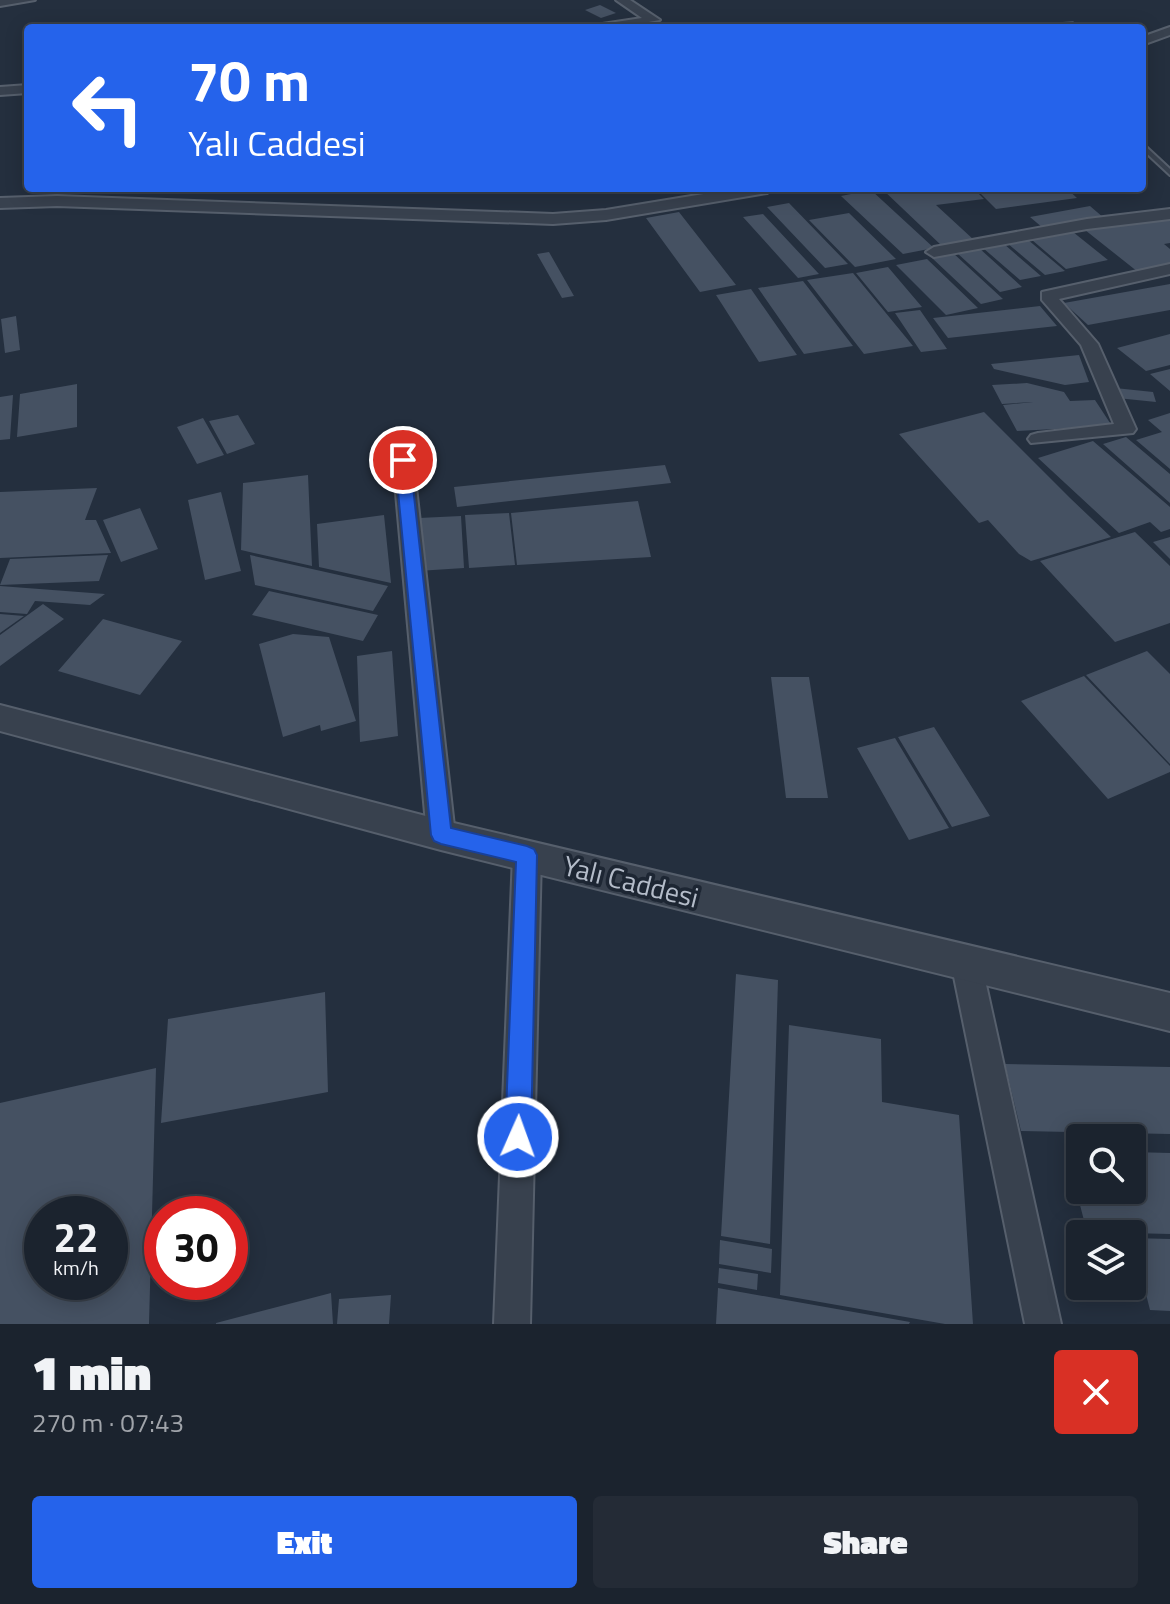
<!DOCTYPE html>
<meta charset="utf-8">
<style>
body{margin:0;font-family:"Titillium Web",sans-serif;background:#242b36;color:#f1f3f6;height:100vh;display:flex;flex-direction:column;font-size:30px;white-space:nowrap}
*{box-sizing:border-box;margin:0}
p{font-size:26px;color:#a0a4aa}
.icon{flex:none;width:44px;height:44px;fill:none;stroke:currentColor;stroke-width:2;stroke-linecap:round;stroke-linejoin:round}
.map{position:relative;height:1324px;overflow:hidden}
.drawer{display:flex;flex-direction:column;background:#1b232e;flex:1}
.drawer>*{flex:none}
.top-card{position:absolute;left:24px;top:24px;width:1122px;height:168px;border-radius:8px;box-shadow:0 4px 20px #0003,0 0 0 2px #39404a;background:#2563eb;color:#fff;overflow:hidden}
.fabs{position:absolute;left:1066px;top:1124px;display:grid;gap:16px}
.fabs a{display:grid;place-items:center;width:80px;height:80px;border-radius:8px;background:#1b232e;box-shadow:0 4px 20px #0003,0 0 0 2px #39404a;font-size:40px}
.speed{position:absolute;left:24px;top:1196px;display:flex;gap:16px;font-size:40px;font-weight:700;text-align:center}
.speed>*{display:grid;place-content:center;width:104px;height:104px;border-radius:50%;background:#1b232e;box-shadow:0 4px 20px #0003,0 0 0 2px #39404a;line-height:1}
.speed small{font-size:20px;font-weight:400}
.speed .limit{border:12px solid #d22;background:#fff;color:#111}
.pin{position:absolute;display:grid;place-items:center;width:68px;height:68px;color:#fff;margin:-34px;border:4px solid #fff;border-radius:50%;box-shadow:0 2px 8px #0007}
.me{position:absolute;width:88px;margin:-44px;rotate:2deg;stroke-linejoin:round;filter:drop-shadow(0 0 6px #0008)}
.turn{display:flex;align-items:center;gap:28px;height:168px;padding:0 32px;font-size:36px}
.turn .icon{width:104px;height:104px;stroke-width:2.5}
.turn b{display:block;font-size:56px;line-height:68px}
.round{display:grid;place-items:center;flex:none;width:84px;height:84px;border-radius:8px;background:#242b36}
.headline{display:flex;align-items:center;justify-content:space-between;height:136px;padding:0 32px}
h1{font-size:48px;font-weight:800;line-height:60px}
.primary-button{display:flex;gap:16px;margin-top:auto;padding:16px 32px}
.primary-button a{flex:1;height:92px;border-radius:8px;background:#2563eb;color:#fff;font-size:32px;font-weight:800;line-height:92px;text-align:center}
.primary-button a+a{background:#242b36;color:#f1f3f6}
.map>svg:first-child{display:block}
.building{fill:#455162;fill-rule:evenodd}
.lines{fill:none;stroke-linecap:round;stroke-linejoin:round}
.service-casing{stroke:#565f6c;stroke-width:4}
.minor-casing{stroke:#565f6c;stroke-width:4}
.tertiary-casing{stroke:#565f6c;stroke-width:4}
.service{fill:#38414e;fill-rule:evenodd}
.minor{fill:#38414e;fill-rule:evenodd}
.tertiary{fill:#38414e;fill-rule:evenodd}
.route{fill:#2563eb;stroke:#184099;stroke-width:2}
.labels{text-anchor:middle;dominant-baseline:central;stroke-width:7;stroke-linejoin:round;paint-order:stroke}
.street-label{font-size:28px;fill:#b4bcc9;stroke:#1d2633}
</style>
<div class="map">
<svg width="1170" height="1324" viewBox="0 0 1170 1324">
<rect width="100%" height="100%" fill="#242f3e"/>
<!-- building -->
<path class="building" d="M600 5 616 13 601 18 585 10Z
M1073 21 1078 25 1048 28 1041 24Z
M881 188H973L984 199 936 205 974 240 942 246Z
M975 188H1066L1077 198 996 209Z
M871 190 934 248 903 254 841 196Z
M789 203 848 264 825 268 767 207Z
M1090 206 1104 218 1043 228 1030 217Z
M679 212 736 285 700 292 646 218Z
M849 213 896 259 855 267 809 220Z
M763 214 819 274 798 278 743 217Z
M1170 217V243L1164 244 1170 249V265L1138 272 1085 230Z
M1073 232 1108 260 1066 269 1032 240Z
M1027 239 1065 271 1045 275 1007 243Z
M1004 244 1041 276 1020 280 983 248Z
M979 248 1022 287 1000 292 957 253Z
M549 252 574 296 562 298 537 254Z
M953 253 1003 299 981 304 932 258Z
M927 259 978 308 946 315 896 265Z
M888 267 922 307 888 312 856 273Z
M853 273 913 346 864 354 807 280Z
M803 281 853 346 804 354 758 288Z
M1170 284V310L1088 325 1064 303Z
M751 289 797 355 759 362 716 295Z
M1040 306 1057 326 948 338 933 318Z
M920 310 947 349 921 352 895 313Z
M16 316 20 350 5 353 1 319Z
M1170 334V365L1146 371 1117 348Z
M1079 355 1089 382 1065 385 994 369 991 364Z
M1170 369V391L1150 374Z
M1027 383 1064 392 1070 401 1095 400 1112 426 1017 431 1003 405 1033 402 1002 404 992 385Z
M77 384V427L17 437 20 394Z
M1115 388 1153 392 1156 402 1117 398Z
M13 395 10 439 0 440V397Z
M984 412 1070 498 1111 537 1031 561 1019 554 988 520 979 523 899 434Z
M1170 413V469L1136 440 1162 432 1148 420Z
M238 415 255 444 227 454 209 421Z
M203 418 224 455 197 464 177 427Z
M1126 437 1170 474V503L1103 444Z
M1093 441 1170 507V529L1161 532 1150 522 1119 533 1038 458Z
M665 465 671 483 457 507 454 487Z
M308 475 312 566 241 550 243 483Z
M97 488 85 520H96L111 553 0 558V492Z
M221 492 241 571 205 580 188 500Z
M638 501 651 557 517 565 511 513Z
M140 508 158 549 121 562 103 520Z
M509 513 515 565 469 568 465 515Z
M384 515 391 583 319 567 317 524Z
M461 516 464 568 418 571 419 518Z
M1135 532 1170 566V623L1115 642 1040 561Z
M1170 537V559L1153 542Z
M108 555 99 581 0 585 10 559Z
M250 555 388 586 373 611 255 585Z
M0 586 105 594 90 605 35 601 27 614 0 612Z
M269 591 378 615 363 641 252 615Z
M43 604 64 619 0 666V635Z
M0 614 24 616 0 633Z
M103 619 182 641 140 695 58 671Z
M293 634 329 637 356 721 321 731 320 725 283 737 259 644Z
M392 651 398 736 360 742 357 656Z
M1147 651 1170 674V764L1086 675Z
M1084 676 1170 766V772L1108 799 1021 701Z
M771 677H809L828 798H786Z
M934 727 990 816 952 827 898 737Z
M895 738 949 828 909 840 857 748Z
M736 974 778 980 770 1244 721 1236Z
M325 992 328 1092 161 1123 168 1019Z
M789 1025 881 1039 882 1102 959 1115 973 1324H945L780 1295Z
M1005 1064 1170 1067V1134L1021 1131Z
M156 1068 149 1324H0V1103ZM42 1214H110V1282H42Z
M1066 1151 1080 1152V1190H1132V1152L1170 1153V1234L1087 1232Z
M1132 1238 1170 1239V1311L1150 1310Z
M720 1240 772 1249 771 1273 719 1264Z
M719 1268 758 1274 757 1290 718 1283Z
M718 1288 910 1322 909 1324H716Z
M331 1293 333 1324H216V1323Z
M391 1295 389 1324H337L339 1299Z"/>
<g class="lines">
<!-- service casing -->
<g class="service-casing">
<path id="service" d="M1142 143 1170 169V175L1142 149Z"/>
</g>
<!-- minor casing -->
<g class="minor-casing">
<path id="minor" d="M0 0H35L0 6Z
M616 0H630L660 20 614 28H576L642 18Z
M1170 27V35L1142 45V37Z
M28 85V93L0 95V87Z
M740 188H775L767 193 606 220 553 224 57 206 0 208V198L57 196 553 214 606 210Z
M1170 209V219L1087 229 934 257 926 252 934 247 1087 219Z
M1170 264V274L1059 299 1098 344 1136 429 1133 433 1031 443 1028 439 1031 435 1038 433 1114 424 1081 345 1042 300V292Z
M403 453 413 460 455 835 451 844 441 847 431 844 427 835 393 460Z
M527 843 537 846 541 855 530 1324H494L513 855 517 846Z
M966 948 976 952 981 962 1061 1324H1025L951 962 956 952Z"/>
</g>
<!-- tertiary casing -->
<g class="tertiary-casing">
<path id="tertiary" d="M0 705 441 820 1170 993V1031L441 850 0 731Z"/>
</g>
<!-- service -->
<use href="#service" class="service"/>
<!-- minor -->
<use href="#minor" class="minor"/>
<!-- tertiary -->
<use href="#tertiary" class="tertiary"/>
</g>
<!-- route -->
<path class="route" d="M403 455 410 460 451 828 527 846 534 849 537 855 531 1137 527 1145 518 1149 509 1145 505 1137 516 862 441 844 434 841 431 835 395 460Z"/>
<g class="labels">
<!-- street labels -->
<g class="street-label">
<text transform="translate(631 881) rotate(14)">Yalı Caddesi</text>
</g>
</g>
</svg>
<div class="fabs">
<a><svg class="icon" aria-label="search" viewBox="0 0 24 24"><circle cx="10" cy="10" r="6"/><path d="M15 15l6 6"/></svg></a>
<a><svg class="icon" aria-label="layers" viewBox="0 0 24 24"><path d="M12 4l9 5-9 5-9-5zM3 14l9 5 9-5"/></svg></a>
</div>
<div class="speed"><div>22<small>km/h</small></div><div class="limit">30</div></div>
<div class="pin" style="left:403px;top:460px;background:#d93025"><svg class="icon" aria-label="arrive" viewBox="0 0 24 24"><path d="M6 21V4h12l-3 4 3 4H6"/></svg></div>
<svg class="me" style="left:518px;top:1137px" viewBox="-20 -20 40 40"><circle r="17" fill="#2563eb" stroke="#fff" stroke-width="3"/><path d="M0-11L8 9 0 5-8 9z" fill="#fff"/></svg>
<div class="top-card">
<div class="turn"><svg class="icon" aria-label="left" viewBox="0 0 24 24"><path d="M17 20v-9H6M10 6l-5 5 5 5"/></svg><div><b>70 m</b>Yalı Caddesi</div></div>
</div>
</div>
<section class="drawer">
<div class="headline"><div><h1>1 min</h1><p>270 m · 07:43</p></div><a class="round" style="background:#d93025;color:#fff"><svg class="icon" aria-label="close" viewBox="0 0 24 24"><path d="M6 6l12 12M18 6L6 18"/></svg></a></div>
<div class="primary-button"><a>Exit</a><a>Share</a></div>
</section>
